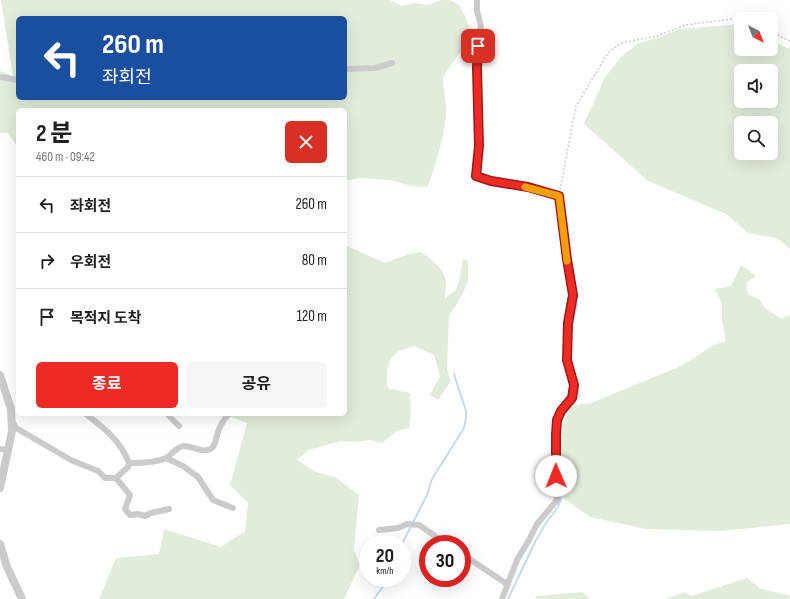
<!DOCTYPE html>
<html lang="ko">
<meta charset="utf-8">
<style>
body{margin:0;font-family:"Sofia Sans Condensed","Noto Sans KR",sans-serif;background:#f6f6f6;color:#202124;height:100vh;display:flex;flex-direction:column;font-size:15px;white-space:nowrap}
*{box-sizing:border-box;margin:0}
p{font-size:13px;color:#757577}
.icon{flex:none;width:22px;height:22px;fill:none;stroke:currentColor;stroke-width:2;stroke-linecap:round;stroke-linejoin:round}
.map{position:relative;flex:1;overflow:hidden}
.drawer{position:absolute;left:16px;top:108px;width:331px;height:308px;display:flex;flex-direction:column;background:#fff;border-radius:6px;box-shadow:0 4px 16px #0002}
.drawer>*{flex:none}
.banner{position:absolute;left:16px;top:16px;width:331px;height:84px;border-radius:6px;box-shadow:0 4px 16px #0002;background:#1a4fa0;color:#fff;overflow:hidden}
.needle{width:26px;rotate:138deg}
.fabs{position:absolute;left:734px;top:12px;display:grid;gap:8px}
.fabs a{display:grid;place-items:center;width:44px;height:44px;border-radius:6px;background:#fff;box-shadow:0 4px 16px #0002;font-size:20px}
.speed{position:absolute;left:359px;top:535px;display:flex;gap:8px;font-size:20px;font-weight:700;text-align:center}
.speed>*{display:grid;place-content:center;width:52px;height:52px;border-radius:50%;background:#fff;box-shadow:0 4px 16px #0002;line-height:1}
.speed small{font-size:10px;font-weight:400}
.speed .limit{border:6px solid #d22;background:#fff;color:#111}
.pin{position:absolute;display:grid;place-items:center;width:34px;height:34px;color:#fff;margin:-17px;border-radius:8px;box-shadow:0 2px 6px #0006}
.me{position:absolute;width:44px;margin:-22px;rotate:359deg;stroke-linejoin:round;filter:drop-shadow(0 0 3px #0008)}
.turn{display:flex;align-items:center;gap:14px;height:84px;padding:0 20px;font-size:18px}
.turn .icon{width:52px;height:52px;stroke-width:2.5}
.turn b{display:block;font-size:28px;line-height:34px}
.round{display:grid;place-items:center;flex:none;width:42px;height:42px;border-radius:6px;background:#f6f6f6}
.summary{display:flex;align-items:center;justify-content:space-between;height:68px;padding:0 20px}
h1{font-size:24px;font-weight:700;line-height:30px}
.cta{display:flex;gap:8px;margin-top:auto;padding:8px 20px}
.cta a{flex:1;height:46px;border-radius:6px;background:#ef2a25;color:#fff;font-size:16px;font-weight:700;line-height:46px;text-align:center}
.cta a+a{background:#f6f6f6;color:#202124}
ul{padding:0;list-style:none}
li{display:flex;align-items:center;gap:12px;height:56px;padding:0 20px;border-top:1px solid #e0e0e0}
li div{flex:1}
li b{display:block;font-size:15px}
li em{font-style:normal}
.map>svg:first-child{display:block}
.green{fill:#e2ecda;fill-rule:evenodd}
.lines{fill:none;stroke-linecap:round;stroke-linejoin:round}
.stream{stroke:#c5daed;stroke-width:2}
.path{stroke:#cbcbcb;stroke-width:1.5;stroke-dasharray:2 2;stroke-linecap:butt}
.minor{stroke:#cbcbcb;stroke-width:6}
.tertiary{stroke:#cbcbcb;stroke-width:8}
.route-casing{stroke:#9b1b18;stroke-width:10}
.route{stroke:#ef2a25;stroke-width:7}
.slow{stroke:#f59e0b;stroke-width:7}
</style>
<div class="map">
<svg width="790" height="599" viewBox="0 0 790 599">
<rect width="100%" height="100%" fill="#fff"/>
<!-- green -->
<path class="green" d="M1 0H390L402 6 414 3 428 5 441 0H450L459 5 465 16 471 32 463 48 443 77C443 86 445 95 446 105 447 132 436 161 428 187L412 186 390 180 360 178 345 181V110H18V147L7 133H0V71L13 76ZM18 18H345V98H18Z
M741 24V49H771V41L790 49V249L777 238 748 233 726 214 648 181 584 124 605 77 623 55 639 43 662 36 679 29ZM741 71H771V101H741ZM741 123H771V153H741Z
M345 245 385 263 409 254 421 252C431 259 445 269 446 282 446 287 445 293 445 298L456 290 460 277 463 259 468 261V282L458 302 449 316 447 369 451 381 438 400 430 395 440 376 434 355 414 346C409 348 403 349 399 351 386 358 386 376 388 388L410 393 411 413 409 428 397 431 382 443 370 440 357 442 341 441 308 450 297 460 316 472 335 477 359 495 354 550 360 565 344 599H99L116 558 159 554 164 529 221 547 245 531 248 503 230 485 247 423 223 414H345Z
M741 265 756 276 746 283 748 294 759 299 765 308 781 319 790 315V524L721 531 646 529 590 517 563 498 558 437 566 416 574 405 591 403 681 366 714 345 726 341 722 321V304L715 289 731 286Z
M747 578 761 589 789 595 790 599H666L684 592 691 596Z
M582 592 591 599H535L537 596Z"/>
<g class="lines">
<!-- stream -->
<path class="stream" d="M570 336 577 304
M559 431 563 417 579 396 577 384 571 364 570 344
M402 544 427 495 432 479 464 428 466 418V411L454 374
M374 599 389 578
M508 599 536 540 546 523 558 507 561 499 559 463"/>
<!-- path -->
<path class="path" d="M771 30 781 37 790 41
M560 190 576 106 608 53 621 43 657 36 686 25 731 19 747 18 750 19"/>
<!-- minor -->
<path class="minor" d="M477 0V11L481 26 479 36 477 68 479 146 475 176 491 181 528 187 559 196 567 259 573 295 568 323 567 360 574 385 572 398 561 411 557 420 556 434 557 500 537 524 529 540 517 560 502 599
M345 69 375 68 392 63
M0 77 18 80
M86 414C104 428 121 441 129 463
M170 414 169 416 179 426
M12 421 16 428 71 460 98 471 105 478H116L128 467 129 463C139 463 158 462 166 458 172 455 176 447 184 446 193 446 205 455 213 447 216 443 216 437 218 432 220 426 224 419 229 414
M0 449 8 450
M166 458 183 466 198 477 213 500 233 508
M116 478 130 495 125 509 130 515 138 514 145 516 151 513 169 509
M379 530 398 528 407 524 419 525 447 544
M462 554 507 584"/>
<!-- tertiary -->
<path class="tertiary" d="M0 375 11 409 12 431 0 488
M0 544 7 567 22 599"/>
</g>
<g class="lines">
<!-- route casing -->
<g class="route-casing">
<path id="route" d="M478 46 477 68 479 146 476 176 491 181 528 187 559 196 567 259 573 295 568 323 567 360 574 385 572 398 561 411 557 420 556 434V476"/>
</g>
<!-- route -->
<use href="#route" class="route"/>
<!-- slow -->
<path class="slow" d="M525 187 559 196 567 261"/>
</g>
</svg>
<div class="fabs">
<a><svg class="needle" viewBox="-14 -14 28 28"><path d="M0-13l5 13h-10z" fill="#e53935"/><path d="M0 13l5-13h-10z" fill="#757577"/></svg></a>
<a><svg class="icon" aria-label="sound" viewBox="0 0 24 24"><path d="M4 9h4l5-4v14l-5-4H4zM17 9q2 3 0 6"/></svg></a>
<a><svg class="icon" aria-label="search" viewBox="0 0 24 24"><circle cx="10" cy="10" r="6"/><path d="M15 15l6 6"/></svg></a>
</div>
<div class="speed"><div>20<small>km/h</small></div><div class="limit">30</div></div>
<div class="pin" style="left:478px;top:46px;background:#d93025"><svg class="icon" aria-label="arrive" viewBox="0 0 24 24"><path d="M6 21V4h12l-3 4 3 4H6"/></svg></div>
<svg class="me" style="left:556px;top:476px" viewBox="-20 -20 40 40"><circle r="19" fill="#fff"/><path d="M0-13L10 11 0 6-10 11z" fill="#ef2a25"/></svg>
<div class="banner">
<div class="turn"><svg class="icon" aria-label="left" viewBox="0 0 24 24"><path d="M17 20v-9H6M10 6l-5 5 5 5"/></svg><div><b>260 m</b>좌회전</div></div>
</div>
<section class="drawer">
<div class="summary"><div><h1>2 분</h1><p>460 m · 09:42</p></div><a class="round" style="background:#d93025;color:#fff"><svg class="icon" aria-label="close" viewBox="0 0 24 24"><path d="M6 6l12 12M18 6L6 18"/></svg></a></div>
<ul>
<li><svg class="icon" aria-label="left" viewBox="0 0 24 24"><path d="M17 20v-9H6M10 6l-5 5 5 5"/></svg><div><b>좌회전</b></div><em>260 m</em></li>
<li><svg class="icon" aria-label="right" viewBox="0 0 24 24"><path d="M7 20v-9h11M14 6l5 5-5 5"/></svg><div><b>우회전</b></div><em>80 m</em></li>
<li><svg class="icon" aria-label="arrive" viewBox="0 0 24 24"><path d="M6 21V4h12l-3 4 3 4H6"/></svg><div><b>목적지 도착</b></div><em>120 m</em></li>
</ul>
<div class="cta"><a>종료</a><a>공유</a></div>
</section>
</div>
